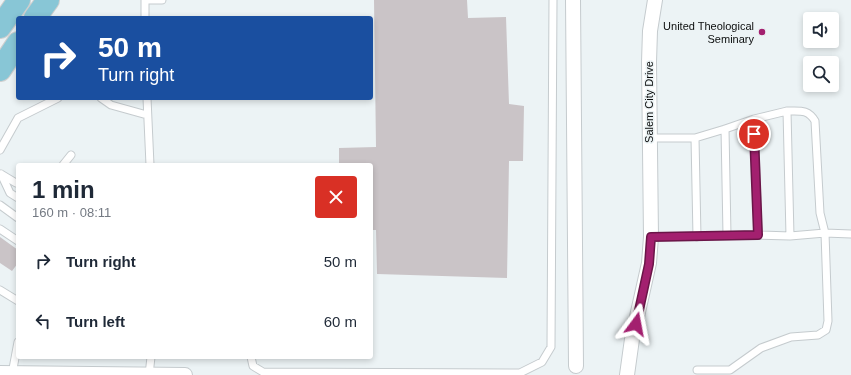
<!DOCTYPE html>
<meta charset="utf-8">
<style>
body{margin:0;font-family:Arial,sans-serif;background:#f2f2f3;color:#1f2937;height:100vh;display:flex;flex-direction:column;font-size:15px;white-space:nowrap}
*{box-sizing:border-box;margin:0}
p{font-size:13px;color:#747a83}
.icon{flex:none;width:22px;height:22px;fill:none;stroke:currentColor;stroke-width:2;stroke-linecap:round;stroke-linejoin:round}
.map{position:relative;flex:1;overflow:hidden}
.sheet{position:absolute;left:16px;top:163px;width:357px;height:196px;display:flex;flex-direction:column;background:#fff;border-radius:4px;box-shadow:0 2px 6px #0003}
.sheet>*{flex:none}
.banner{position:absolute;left:16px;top:16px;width:357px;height:84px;border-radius:4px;box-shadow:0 2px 6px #0003;background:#1a4fa0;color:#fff;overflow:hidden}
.buttons{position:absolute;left:803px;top:12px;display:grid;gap:8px}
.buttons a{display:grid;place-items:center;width:36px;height:36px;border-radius:4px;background:#fff;box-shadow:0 2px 6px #0003;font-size:20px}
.pin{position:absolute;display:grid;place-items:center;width:34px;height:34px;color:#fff;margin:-17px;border:2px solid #fff;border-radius:50%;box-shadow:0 1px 4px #0007}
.me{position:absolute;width:44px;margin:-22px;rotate:13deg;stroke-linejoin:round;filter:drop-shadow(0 0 3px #0008)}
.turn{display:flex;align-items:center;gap:14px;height:84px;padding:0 16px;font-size:18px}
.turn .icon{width:52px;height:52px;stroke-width:2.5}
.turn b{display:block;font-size:28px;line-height:34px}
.round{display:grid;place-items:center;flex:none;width:42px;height:42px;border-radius:4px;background:#f2f2f3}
.head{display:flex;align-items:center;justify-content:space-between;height:68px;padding:0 16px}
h1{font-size:24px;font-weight:700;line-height:30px}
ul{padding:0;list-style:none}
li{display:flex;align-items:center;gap:12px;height:60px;padding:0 16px}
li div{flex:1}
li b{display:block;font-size:15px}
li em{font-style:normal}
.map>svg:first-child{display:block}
.building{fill:#cac4c7}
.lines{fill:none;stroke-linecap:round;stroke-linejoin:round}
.lane-casing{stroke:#c5cbce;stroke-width:9}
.street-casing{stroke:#c5cbce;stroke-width:16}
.primary-casing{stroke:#cecfcf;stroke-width:24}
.lane{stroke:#fff;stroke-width:7}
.street{stroke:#fff;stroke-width:14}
.primary{stroke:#88c6d6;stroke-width:22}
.route-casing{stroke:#6a1548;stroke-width:10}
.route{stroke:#a3206f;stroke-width:7}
.poi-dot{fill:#a3206f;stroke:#ecf3f5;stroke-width:1.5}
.labels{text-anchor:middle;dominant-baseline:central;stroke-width:3;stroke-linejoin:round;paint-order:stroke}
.poi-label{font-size:11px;fill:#0b0d0d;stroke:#ecf3f5;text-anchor:end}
.street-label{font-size:11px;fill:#0b0d0d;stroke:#ecf3f5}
</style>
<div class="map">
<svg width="851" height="375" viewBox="0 0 851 375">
<rect width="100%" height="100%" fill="#ecf3f5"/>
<!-- building -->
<path class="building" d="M374 0H467L468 18 506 17 509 104 524 106 523 161H509L507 278 377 274 376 230H371V165H339V148L376 147Z
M0 237 18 250V263L12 271 0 263Z"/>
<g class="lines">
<!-- lane casing -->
<g class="lane-casing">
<path id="lane" d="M145 0V18
M145 0H162
M101 98 111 105 147 115
M147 98 150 165
M787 111C800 111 808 109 815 121L820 213 825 233 851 234
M754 119 758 235
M725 129 727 235
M650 138H695L725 129 754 119 787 111 790 236 758 235 651 237
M695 138 697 237
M0 150 18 118 58 98
M63 165 71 155
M1 174 10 193 18 198
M1 174 16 183
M0 205 18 218
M0 229 18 241
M0 290 18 301
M251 357 253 366 263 372 520 373 542 362 551 347 553 0
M697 370H730L761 348 791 337 818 335 826 330 828 321 825 233 790 236
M12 374 18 342
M149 375 151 357"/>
</g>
<!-- street casing -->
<g class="street-casing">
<path id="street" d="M573 0 576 366
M0 373 185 375
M627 375 632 339 649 263 651 237 649 62 650 31 655 0"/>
</g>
<!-- primary casing -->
<g class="primary-casing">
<path id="primary" d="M35 18 48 0
M0 27 19 0
M0 70 18 43"/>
</g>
<!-- lane -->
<use href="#lane" class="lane"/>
<!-- street -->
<use href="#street" class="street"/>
<!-- primary -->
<use href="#primary" class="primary"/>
</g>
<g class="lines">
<!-- route casing -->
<g class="route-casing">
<path id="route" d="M636 324 649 264 651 237 758 235 754 134"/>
</g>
<!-- route -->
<use href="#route" class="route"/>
</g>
<!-- markers -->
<circle class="poi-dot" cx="762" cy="32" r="4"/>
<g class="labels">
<!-- poi labels -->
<g class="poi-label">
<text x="754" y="26">United Theological<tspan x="754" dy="13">Seminary</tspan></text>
</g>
<!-- street labels -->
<g class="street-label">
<text transform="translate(649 102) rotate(-90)">Salem City Drive</text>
</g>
</g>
</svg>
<div class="buttons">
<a><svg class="icon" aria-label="sound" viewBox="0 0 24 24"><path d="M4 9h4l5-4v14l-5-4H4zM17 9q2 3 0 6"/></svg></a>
<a><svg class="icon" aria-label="search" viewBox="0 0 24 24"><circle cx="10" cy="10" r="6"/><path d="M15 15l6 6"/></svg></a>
</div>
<div class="pin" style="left:754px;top:134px;background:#d93025"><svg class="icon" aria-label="arrive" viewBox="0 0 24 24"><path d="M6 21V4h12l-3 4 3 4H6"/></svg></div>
<svg class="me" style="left:636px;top:324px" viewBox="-20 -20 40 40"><path d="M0-17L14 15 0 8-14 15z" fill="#a3206f" stroke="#fff" stroke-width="4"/></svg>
<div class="banner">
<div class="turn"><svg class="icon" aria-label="right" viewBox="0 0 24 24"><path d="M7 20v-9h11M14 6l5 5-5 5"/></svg><div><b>50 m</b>Turn right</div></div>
</div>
<section class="sheet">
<div class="head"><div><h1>1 min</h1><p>160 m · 08:11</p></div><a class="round" style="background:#d93025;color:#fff"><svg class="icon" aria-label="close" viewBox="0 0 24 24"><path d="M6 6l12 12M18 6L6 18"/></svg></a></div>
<ul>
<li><svg class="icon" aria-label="right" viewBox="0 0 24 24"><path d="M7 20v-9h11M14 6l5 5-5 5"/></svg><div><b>Turn right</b></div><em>50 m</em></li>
<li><svg class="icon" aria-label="left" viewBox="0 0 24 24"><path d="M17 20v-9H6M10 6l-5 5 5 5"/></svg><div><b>Turn left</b></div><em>60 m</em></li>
</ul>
</section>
</div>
